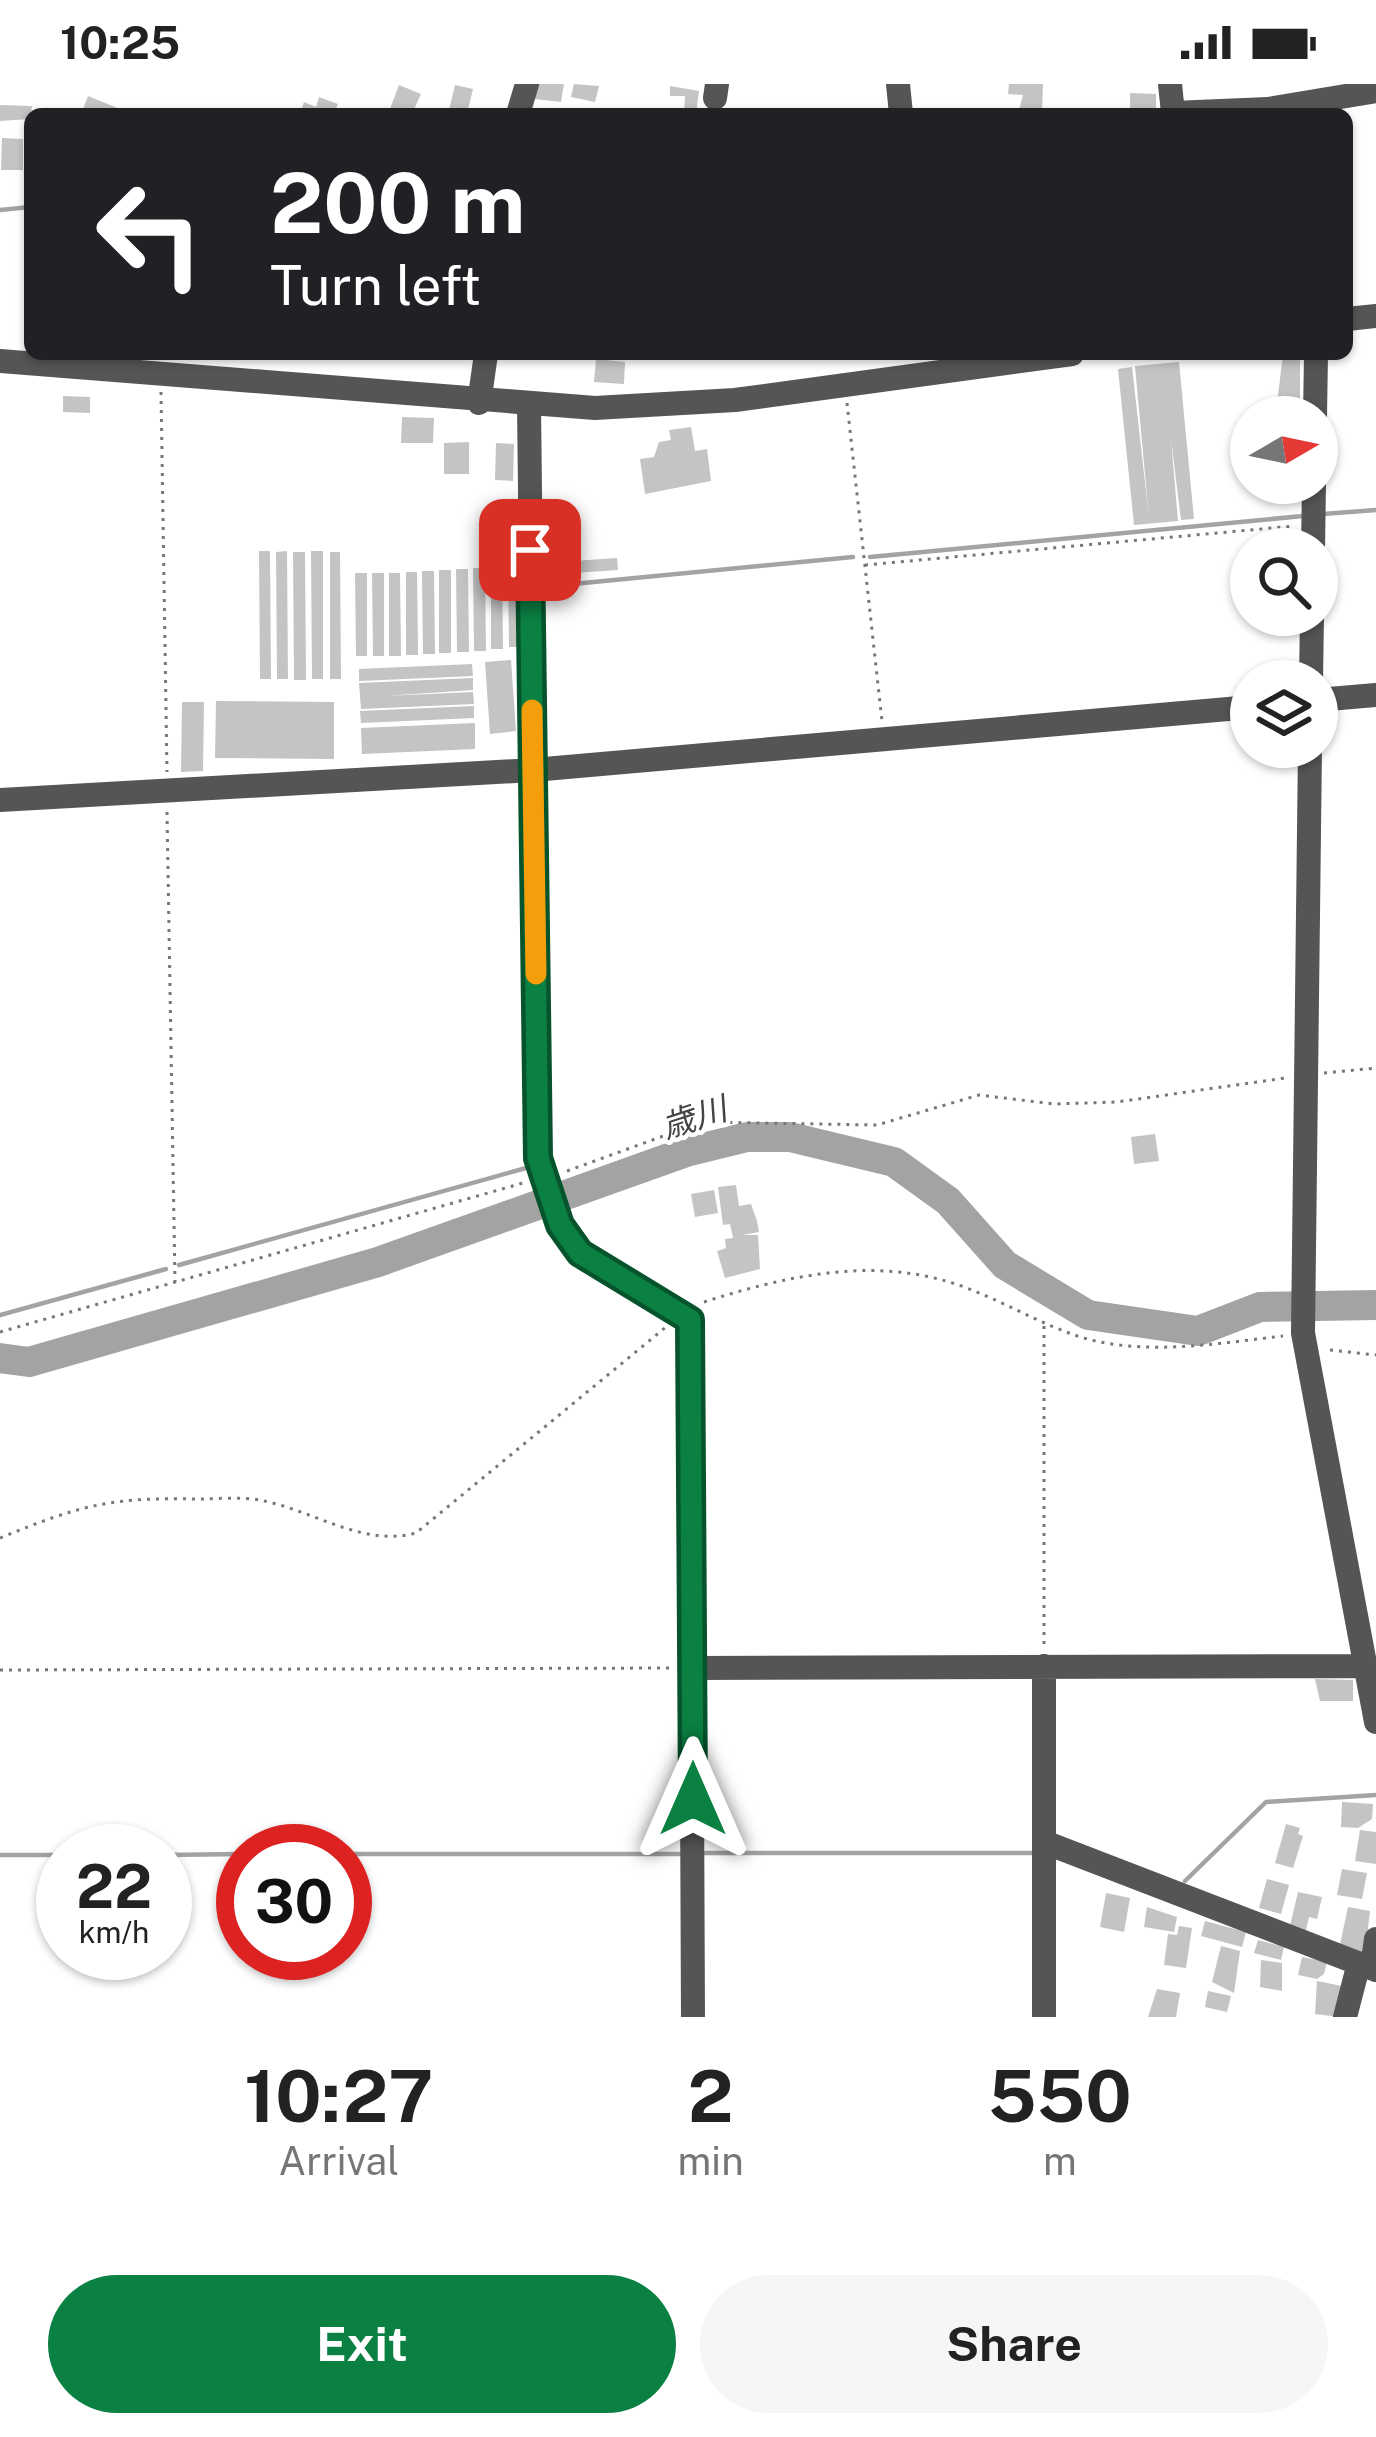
<!DOCTYPE html>
<meta charset="utf-8">
<style>
body{margin:0;font-family:"Public Sans","Noto Sans JP",sans-serif;background:#f6f6f6;color:#222;height:100vh;display:flex;flex-direction:column;font-size:45px;white-space:nowrap}
*{box-sizing:border-box;margin:0}
p{font-size:39px;color:#767676}
.icon{flex:none;width:66px;height:66px;fill:none;stroke:currentColor;stroke-width:2;stroke-linecap:round;stroke-linejoin:round}
.map{position:relative;height:1933px;overflow:hidden}
.details{display:flex;flex-direction:column;background:#fff;flex:1}
.details>*{flex:none}
.hud{position:absolute;left:24px;top:24px;width:1329px;height:252px;border-radius:18px;box-shadow:0 3px 9px #0004;background:#202124;color:#fff;overflow:hidden}
.needle{width:78px;rotate:81deg}
.controls{position:absolute;left:1230px;top:312px;display:grid;gap:24px}
.controls a{display:grid;place-items:center;width:108px;height:108px;border-radius:50%;background:#fff;box-shadow:0 3px 9px #0004;font-size:60px}
.speed{position:absolute;left:36px;top:1740px;display:flex;gap:24px;font-size:60px;font-weight:700;text-align:center}
.speed>*{display:grid;place-content:center;width:156px;height:156px;border-radius:50%;background:#fff;box-shadow:0 3px 9px #0004;line-height:1}
.speed small{font-size:30px;font-weight:400}
.speed .limit{border:18px solid #d22;background:#fff;color:#111}
.pin{position:absolute;display:grid;place-items:center;width:102px;height:102px;color:#fff;margin:-51px;border-radius:24px;box-shadow:0 6px 18px #0006}
.me{position:absolute;width:132px;margin:-66px;rotate:0deg;stroke-linejoin:round;filter:drop-shadow(0 0 9px #0008)}
.turn{display:flex;align-items:center;gap:42px;height:252px;padding:0 48px;font-size:54px}
.turn .icon{width:156px;height:156px;stroke-width:2.5}
.turn b{display:block;font-size:84px;line-height:102px}
.eta{display:flex;justify-content:space-evenly;align-items:center;height:204px;text-align:center}
.eta b{font-size:72px;font-weight:700;line-height:84px}
.cta{display:flex;gap:24px;margin-top:auto;padding:24px 48px}
.cta a{flex:1;height:138px;border-radius:72px;background:#0b8043;color:#fff;font-size:48px;font-weight:700;line-height:138px;text-align:center}
.cta a+a{background:#f6f6f6;color:#222}
.status{display:flex;justify-content:space-between;align-items:center;height:84px;padding:0 60px;background:#fff;direction:ltr}
.status svg{height:33px;fill:currentColor}
.map>svg:first-child{display:block}
.lines{fill:none;stroke-linecap:round;stroke-linejoin:round}
.stream{stroke:#a3a3a3;stroke-width:4.5}
.river{stroke:#a3a3a3;stroke-width:30}
.building{fill:#c4c4c4}
.path{stroke:#777;stroke-width:3;stroke-dasharray:3 6;stroke-linecap:butt}
.minor{stroke:#555;stroke-width:24}
.route-casing{stroke:#07532c;stroke-width:30}
.route{stroke:#0b8043;stroke-width:21}
.slow{stroke:#f59e0b;stroke-width:21}
.labels{text-anchor:middle;dominant-baseline:central;stroke-width:9;stroke-linejoin:round;paint-order:stroke}
.water-label{font-size:33px;font-style:italic;fill:#444;stroke:#fff}
</style>
<div class="status"><b>10:25</b><svg viewBox="0 0 49 12"><path d="M0 12V9h3v3zM5 12V6h3v6zM10 12V3h3v9zM15 12V0h3v12zM26 1h20v11H26zM47 4h2v5h-2z"/></svg></div>
<div class="map">
<svg width="1376" height="1933" viewBox="0 0 1376 1933">
<rect width="100%" height="100%" fill="#fff"/>
<g class="lines">
<!-- stream -->
<path class="stream" d="M0 126 30 123
M1323 430 1376 426
M870 473 1303 432
M542 503 853 473
M179 1181 526 1084
M0 1231 166 1185
M702 1769H1032
M345 1770H684
M0 1771H63
M165 1771 243 1770
M1185 1797 1266 1718 1376 1711"/>
<!-- river -->
<path class="river" d="M0 1274 29 1278 378 1178 686 1068 747 1053H790L894 1078 948 1117 1005 1181 1088 1231 1198 1247 1260 1223 1376 1221"/>
</g>
<!-- building -->
<path class="building" d="M536 0H564L561 18 534 15Z
M574 0 599 2 595 18 571 13Z
M1009 0H1043L1042 30H1018L1023 11 1008 10Z
M399 1 421 10 412 30H388Z
M455 1 473 5 467 30H448Z
M670 2 699 7 696 30H684L685 12H670Z
M1130 9 1156 10V30H1130Z
M88 12 132 30 83 25Z
M319 13 338 20 334 30H300L304 18 316 23Z
M0 21 32 22 30 35 0 37Z
M2 54 23 55V86H1Z
M1283 270H1300V322L1277 320Z
M596 275 625 278 624 300 594 298Z
M1179 278 1194 435 1181 436 1171 355 1178 437 1134 441 1118 285 1132 283 1149 434 1135 282Z
M63 312 90 313V329L63 328Z
M402 333 434 334 433 359H401Z
M691 343 695 367 707 365 711 397 645 410 640 375 654 373 659 358 671 356 669 346Z
M469 358V390H444V359Z
M496 359 514 360 513 397 495 396Z
M259 467H270L271 595H260Z
M287 467 288 595H277L276 468Z
M311 467H323V595H312Z
M293 468H305L306 596H294Z
M330 468H340L341 595H330Z
M617 474 618 486 560 490 559 478Z
M508 480H520V563H509Z
M491 483H502L503 565H491Z
M473 484H485L486 567H474Z
M456 485H468L469 568H457Z
M439 486H451V569H439Z
M422 487H434L435 570H423Z
M406 488H417L418 571H406Z
M355 489H367V572H356Z
M372 489H384V572H373Z
M389 489H400L401 572H389Z
M511 576 516 647 490 650 485 578Z
M472 580 473 592 359 597V585Z
M473 594V606L385 612 473 608 474 620 361 625 359 599Z
M216 617 334 618V675L215 674Z
M182 618H204L203 687 181 688Z
M474 622V634L361 639 360 627Z
M475 639V665L362 670 361 644Z
M1155 1050 1159 1077 1134 1080 1131 1053Z
M736 1101 739 1122 751 1120 757 1137 759 1148 742 1151H758L760 1185 725 1194 717 1167 726 1164 725 1155 733 1154 730 1140 723 1141 718 1103Z
M714 1106 718 1129 695 1133 691 1110Z
M1315 1595 1353 1596V1617H1320Z
M1342 1718 1373 1720 1372 1735 1358 1744 1341 1743Z
M1286 1740 1300 1744 1298 1750 1303 1752 1293 1784 1275 1779Z
M1360 1746 1376 1748V1780L1355 1777Z
M1342 1785 1367 1789 1362 1815 1337 1811Z
M1267 1795 1289 1801 1281 1830 1259 1824Z
M1298 1808 1322 1813 1317 1835 1309 1833 1305 1850 1289 1846Z
M1106 1809 1130 1814 1124 1848 1100 1843Z
M1147 1823 1177 1833 1174 1848 1144 1843Z
M1348 1823 1370 1827 1365 1870 1339 1865Z
M1205 1837 1246 1848 1242 1863 1201 1852Z
M1179 1842 1192 1844 1186 1884 1164 1881 1168 1850 1177 1851Z
M1258 1856 1284 1863 1281 1876 1254 1869Z
M1221 1862 1240 1867 1234 1909 1212 1898Z
M1302 1873 1327 1878 1324 1890 1317 1895 1298 1891Z
M1261 1876 1282 1879V1907L1260 1903Z
M1317 1897 1342 1902 1339 1933 1315 1930Z
M1157 1905 1180 1909 1176 1933H1148Z
M1208 1907 1231 1912 1227 1928 1205 1923Z"/>
<g class="lines">
<!-- path -->
<path class="path" d="M161 308 167 688
M847 319 882 637
M865 481 1294 442
M167 728 175 1198
M1324 989 1376 984
M567 1087 702 1038 877 1041 979 1011 1054 1020 1117 1018 1285 994
M704 1218C789 1191 878 1171 964 1203 1008 1219 1046 1244 1091 1256 1153 1271 1221 1259 1283 1252
M1044 1242V1562
M0 1248 523 1099
M1330 1266 1376 1271
M0 1454C81 1421 110 1413 198 1415 219 1415 243 1412 264 1417 314 1427 363 1463 416 1449L666 1243
M0 1586 673 1584"/>
<!-- minor -->
<path class="minor" d="M898 0 901 30
M1170 0 1173 29 1268 25 1376 7
M715 14 717 0
M518 30 527 0
M1347 235 1376 232
M0 277 595 324 735 316 1072 270
M479 319 486 270
M529 322 538 1074 560 1141 580 1169 690 1236 693 1933
M1315 333 1316 270
M1313 465 1314 399
M1311 597 1312 531
M1317 616 1376 611
M1310 663 1303 1249 1376 1638
M0 716 533 686 1251 623
M1044 1582V1933
M693 1584 1365 1582
M1044 1758 1376 1886
M1372 1884 1376 1855
M1345 1933 1359 1879"/>
</g>
<g class="lines">
<!-- route casing -->
<g class="route-casing">
<path id="route" d="M530 466 538 1074 560 1141 580 1169 690 1236 693 1715"/>
</g>
<!-- route -->
<use href="#route" class="route"/>
<!-- slow -->
<path class="slow" d="M532 626 536 890"/>
</g>
<g class="labels">
<!-- water labels -->
<g class="water-label">
<text transform="translate(694 1033) rotate(-18)">歳川</text>
</g>
</g>
</svg>
<div class="controls">
<a><svg class="needle" viewBox="-14 -14 28 28"><path d="M0-13l5 13h-10z" fill="#e53935"/><path d="M0 13l5-13h-10z" fill="#767676"/></svg></a>
<a><svg class="icon" aria-label="search" viewBox="0 0 24 24"><circle cx="10" cy="10" r="6"/><path d="M15 15l6 6"/></svg></a>
<a><svg class="icon" aria-label="layers" viewBox="0 0 24 24"><path d="M12 4l9 5-9 5-9-5zM3 14l9 5 9-5"/></svg></a>
</div>
<div class="speed"><div>22<small>km/h</small></div><div class="limit">30</div></div>
<div class="pin" style="left:530px;top:466px;background:#d93025"><svg class="icon" aria-label="arrive" viewBox="0 0 24 24"><path d="M6 21V4h12l-3 4 3 4H6"/></svg></div>
<svg class="me" style="left:693px;top:1715px" viewBox="-20 -20 40 40"><path d="M0-17L14 15 0 8-14 15z" fill="#0b8043" stroke="#fff" stroke-width="4"/></svg>
<div class="hud">
<div class="turn"><svg class="icon" aria-label="left" viewBox="0 0 24 24"><path d="M17 20v-9H6M10 6l-5 5 5 5"/></svg><div><b>200 m</b>Turn left</div></div>
</div>
</div>
<section class="details">
<div class="eta">
<div><b>10:27</b><p>Arrival</p></div>
<div><b>2</b><p>min</p></div>
<div><b>550</b><p>m</p></div>
</div>
<div class="cta"><a>Exit</a><a>Share</a></div>
</section>
